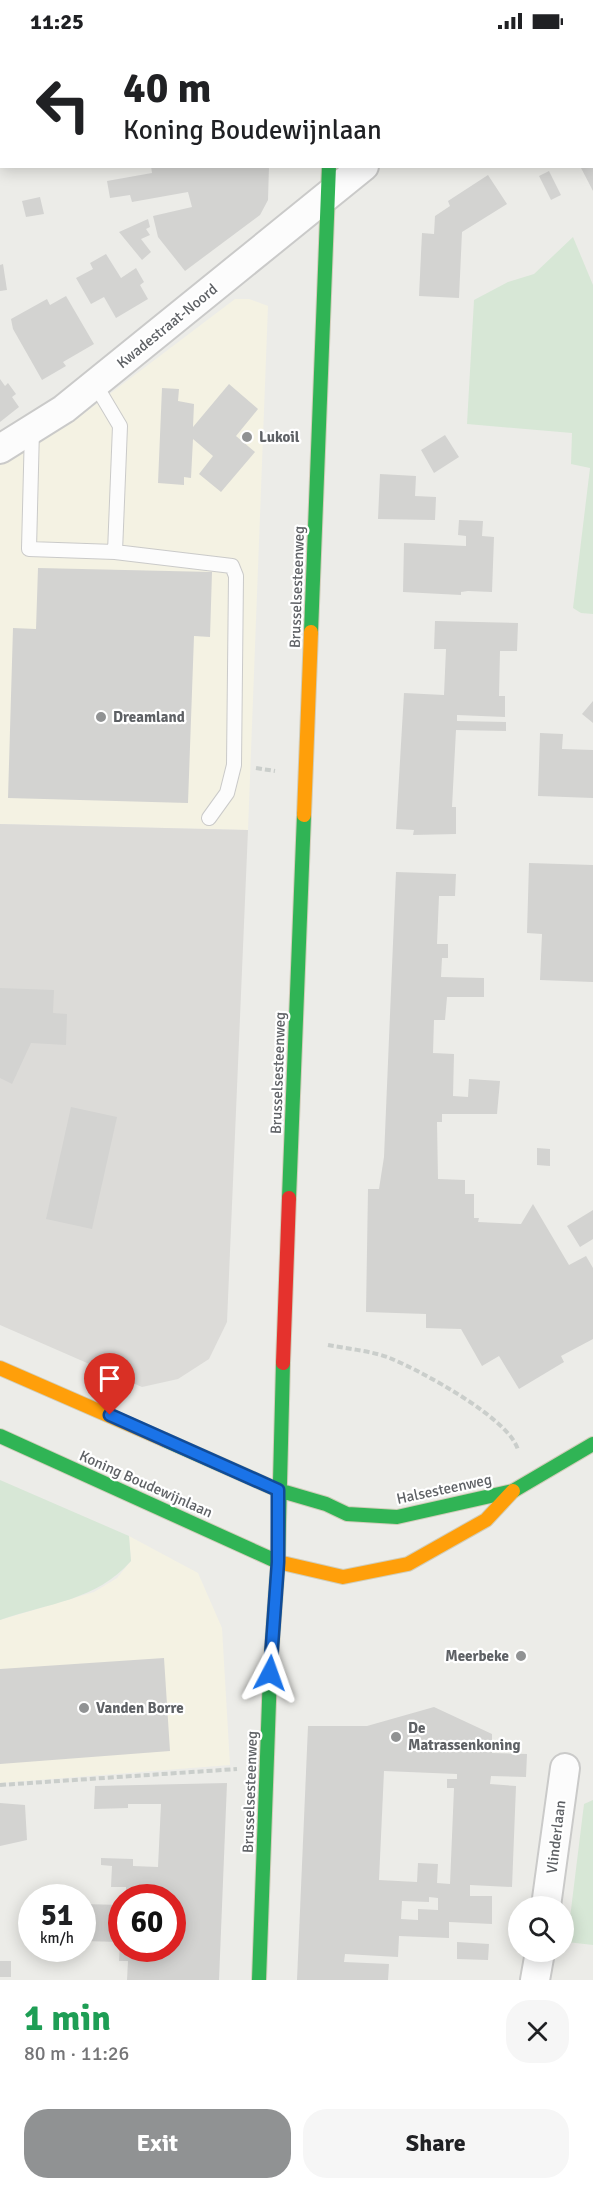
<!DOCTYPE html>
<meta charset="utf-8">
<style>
body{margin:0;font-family:Signika,sans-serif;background:#f6f6f6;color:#202124;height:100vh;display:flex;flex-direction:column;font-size:22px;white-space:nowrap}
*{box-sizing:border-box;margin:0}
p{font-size:20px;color:#757577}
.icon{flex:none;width:33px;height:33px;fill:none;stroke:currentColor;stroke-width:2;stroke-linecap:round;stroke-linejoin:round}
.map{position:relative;height:1938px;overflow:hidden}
.side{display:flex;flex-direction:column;background:#fff;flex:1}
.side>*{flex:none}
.guide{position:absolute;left:0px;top:0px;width:594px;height:126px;box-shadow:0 3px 15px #0003;background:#fff;color:#202124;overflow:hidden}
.tools{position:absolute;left:508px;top:1854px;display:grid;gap:12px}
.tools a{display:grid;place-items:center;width:66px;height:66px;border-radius:50%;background:#fff;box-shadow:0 3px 15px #0003;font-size:30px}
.speed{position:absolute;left:18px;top:1842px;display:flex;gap:12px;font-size:30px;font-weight:700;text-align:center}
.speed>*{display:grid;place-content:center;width:78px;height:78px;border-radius:50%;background:#fff;box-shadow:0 3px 15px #0003;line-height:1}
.speed small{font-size:15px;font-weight:400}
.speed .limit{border:9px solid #d22;background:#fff;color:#111}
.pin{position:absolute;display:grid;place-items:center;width:51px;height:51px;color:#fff;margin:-62px -26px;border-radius:50% 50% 50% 0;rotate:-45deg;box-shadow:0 0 6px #0007}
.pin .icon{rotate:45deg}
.me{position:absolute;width:66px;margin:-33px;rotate:4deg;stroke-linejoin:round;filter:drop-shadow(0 0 4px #0008)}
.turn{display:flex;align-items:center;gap:21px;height:126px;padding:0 24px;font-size:27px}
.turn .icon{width:78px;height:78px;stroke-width:2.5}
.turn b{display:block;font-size:42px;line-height:51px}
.round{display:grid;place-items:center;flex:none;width:63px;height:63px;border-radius:24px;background:#f6f6f6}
.overview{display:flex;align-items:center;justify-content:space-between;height:102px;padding:0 24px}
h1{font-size:36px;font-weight:700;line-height:45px;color:#1e9e55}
.action{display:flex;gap:12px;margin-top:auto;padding:12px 24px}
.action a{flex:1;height:69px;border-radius:24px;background:#909293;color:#fff;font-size:24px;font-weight:700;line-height:69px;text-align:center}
.action a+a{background:#f6f6f6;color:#202124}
.status{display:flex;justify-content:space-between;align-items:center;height:42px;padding:0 30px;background:#fff;direction:ltr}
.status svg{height:16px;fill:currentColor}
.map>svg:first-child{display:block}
.commercial{fill:#f4f2e3}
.industrial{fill:#dcdbd8}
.green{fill:#d7e7d6}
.building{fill:#d3d3d1;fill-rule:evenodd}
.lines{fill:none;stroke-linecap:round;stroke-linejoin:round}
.lane-casing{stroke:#cacac9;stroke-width:16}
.street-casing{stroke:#cacac9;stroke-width:32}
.fast-casing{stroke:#d1cdb9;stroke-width:16}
.slow-casing{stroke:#d1cdb9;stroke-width:16}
.jam-casing{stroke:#d1cdb9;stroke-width:16}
.path{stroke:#cacecb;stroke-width:4;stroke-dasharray:6 3;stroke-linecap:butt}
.lane{stroke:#fcfcfc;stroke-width:14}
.street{stroke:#fcfcfc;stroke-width:28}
.fast{stroke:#30b455;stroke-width:14}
.slow{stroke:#ff9f0a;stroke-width:14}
.jam{stroke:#e5322d;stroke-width:14}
.route-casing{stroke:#114b97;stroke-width:15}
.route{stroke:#1a73e8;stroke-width:10}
.poi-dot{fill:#909293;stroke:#fff;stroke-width:2}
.labels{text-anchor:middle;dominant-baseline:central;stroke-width:4.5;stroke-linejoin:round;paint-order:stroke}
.street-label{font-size:15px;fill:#5e6165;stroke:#fff}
.poi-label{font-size:15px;font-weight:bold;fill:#5e6165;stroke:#fff;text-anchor:start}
</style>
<div class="status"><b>11:25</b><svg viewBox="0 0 49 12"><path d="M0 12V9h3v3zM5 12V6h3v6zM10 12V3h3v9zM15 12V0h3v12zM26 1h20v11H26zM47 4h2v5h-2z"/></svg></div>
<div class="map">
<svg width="593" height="1938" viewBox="0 0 593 1938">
<rect width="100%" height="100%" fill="#ecece8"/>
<!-- commercial -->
<path class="commercial" d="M235 257H249L268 264 248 788 0 782V422L74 379Z
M129 1494 198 1531 222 1586 230 1723 0 1741V1578L94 1550 117 1536 131 1519Z"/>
<!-- industrial -->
<path class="industrial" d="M0 782 248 788 227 1280 209 1317 178 1337 142 1345 0 1283Z"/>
<!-- green -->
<path class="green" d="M573 195 593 243V572L581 571 573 566 590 426 571 422 572 391 467 382 474 258 508 240 534 232Z
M0 1438 129 1494 131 1519C96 1559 48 1561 0 1578Z
M593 1758V1903L567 1900 584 1762Z"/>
<!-- building -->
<path class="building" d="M151 124H269L268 158 260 173 185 229 158 195 153 174 192 165 188 150 132 160 130 153 110 156 107 139 152 131Z
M580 124H593V149Z
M549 129 561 153 551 158 539 134Z
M488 133 507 162 462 190 459 256 419 254 422 191 434 192 435 174 450 164 448 159Z
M40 155 44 172 26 175 22 159Z
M148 177 150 185 146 187 150 193 141 197 151 210 142 218 119 190Z
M106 212 121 236 136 226 144 240 140 243 148 257 116 276 104 255 91 262 76 236 93 227 90 221Z
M3 222 7 248 0 249V223Z
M66 254 94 302 63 320 66 324 42 338 13 287 11 277 47 257 50 263Z
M0 337 5 344 8 341 16 352 12 355 19 365 0 380Z
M229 342 258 367 236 394 255 410 221 450 199 432 213 414 193 397 191 436 184 435V443L158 441 162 346 179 347 178 359 194 362 193 385Z
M445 393 459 415 434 431 421 408Z
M380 432 416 434 415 454 436 455 435 478 378 477Z
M459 478 483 479 482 494 494 495 492 550 468 549 461 550V553L403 550 404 501 466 504V494L458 493Z
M38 526 212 530 210 595 194 594 188 761 8 756 13 586 36 587Z
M435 579 518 581 517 609H500L499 654H505V675L457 673V679L506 680V689L456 688 452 765H456V792L413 793 414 788 396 787 404 651 444 653 446 607H434Z
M593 659V681L582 672Z
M540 691 563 692 562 707 593 708V756L538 754Z
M529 821 593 823V940L540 938 542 892 527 891Z
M396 830 456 832 455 854H439L437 902H448V916H442L441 935 484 936V955H447L445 978H434L433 1011 454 1012 453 1054 468 1055 469 1037 500 1039 497 1072H442V1080H437L438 1137 465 1138V1152H474V1176H479L478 1180 521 1182 533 1162 569 1223 586 1214 593 1226V1297L561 1314 564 1320 519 1347 499 1314 482 1324 461 1287 426 1286V1272L366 1270 368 1147H379L384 1115Z
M0 946 54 948 53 971 67 972 66 1003 31 1001 12 1042 0 1036Z
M71 1065 117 1075 92 1187 46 1177Z
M537 1106 550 1107V1124L537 1123Z
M593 1168V1197L580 1205 567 1184Z
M164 1616 170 1709 0 1722V1627Z
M434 1665 492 1692V1711L527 1712 526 1735 491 1734 490 1742 516 1744 512 1845 470 1843V1854H492V1882L449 1880V1896L399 1894 398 1915 345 1912 344 1920 389 1922 388 1938H297L308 1684H367ZM384 1729 457 1732V1737H447V1746H454L450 1842 437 1841 438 1822 418 1821 417 1840 379 1838ZM429 1855 438 1856V1868L418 1867V1878L401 1877 402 1859 429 1860Z
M227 1741 219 1938H127L128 1919H119L120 1900 82 1899V1862L122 1863V1906H172V1856H126V1845H111L112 1824 101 1823V1816L133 1817V1824L158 1825 161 1762H128V1766L94 1767 95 1744Z
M0 1761 25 1763 27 1798 0 1804Z
M457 1900 489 1902 488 1918 457 1917Z
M0 1919H11V1935H0Z"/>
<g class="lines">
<!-- lane casing -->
<g class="lane-casing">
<path id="lane" d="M95 342 120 384 115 510 232 524 236 534 234 723 227 751 209 776
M32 387 29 507 115 510"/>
</g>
<!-- street casing -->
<g class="street-casing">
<path id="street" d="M572 2 577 0
M0 407 64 367 364 124
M546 1864 565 1726
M535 1938 540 1910"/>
</g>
<!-- fast casing -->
<g class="fast-casing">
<path id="fast" d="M311 590 329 124
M289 1156 304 773
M0 1394 278 1520
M165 1398 278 1448
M278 1448 326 1462 347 1472 397 1475 513 1449 593 1402
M259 1938 270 1631 278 1520 283 1321"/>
</g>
<!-- slow casing -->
<g class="slow-casing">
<path id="slow" d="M334 0V2
M304 773 311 590
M0 1326 165 1398
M278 1520 343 1535 408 1522 486 1478 513 1449"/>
</g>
<!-- jam casing -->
<g class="jam-casing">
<path id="jam" d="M283 1321 289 1156"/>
</g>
<!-- path -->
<path class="path" d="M256 726 275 729
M328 1303C348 1307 374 1309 392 1317 423 1330 510 1377 518 1408
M0 1743 237 1727"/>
<!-- lane -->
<use href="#lane" class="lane"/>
<!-- street -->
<use href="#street" class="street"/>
<!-- fast -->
<use href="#fast" class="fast"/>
<!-- slow -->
<use href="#slow" class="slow"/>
<!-- jam -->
<use href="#jam" class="jam"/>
</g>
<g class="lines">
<!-- route casing -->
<g class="route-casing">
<path id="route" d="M110 1373 278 1448V1520L270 1631"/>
</g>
<!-- route -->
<use href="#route" class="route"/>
</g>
<!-- markers -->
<g class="poi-dot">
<circle cx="247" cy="395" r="6"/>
<circle cx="101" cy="675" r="6"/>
<circle cx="521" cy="1614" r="6"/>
<circle cx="84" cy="1666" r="6"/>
<circle cx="396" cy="1695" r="6"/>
</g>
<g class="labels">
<!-- street labels -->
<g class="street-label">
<text transform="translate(167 284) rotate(-39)">Kwadestraat-Noord</text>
<text transform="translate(297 545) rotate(-88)">Brusselsesteenweg</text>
<text transform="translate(278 1031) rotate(-88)">Brusselsesteenweg</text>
<text transform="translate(146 1442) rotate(24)">Koning Boudewijnlaan</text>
<text transform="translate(444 1447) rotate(-12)">Halsesteenweg</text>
<text transform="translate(250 1750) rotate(-88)">Brusselsesteenweg</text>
<text transform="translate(556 1795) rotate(-83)">Vlinderlaan</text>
</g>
<!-- poi labels -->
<g class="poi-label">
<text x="259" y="395">Lukoil</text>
<text x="113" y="675">Dreamland</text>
<text x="509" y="1614" text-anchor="end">Meerbeke</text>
<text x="96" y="1666">Vanden Borre</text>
<text x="408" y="1686">De<tspan x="408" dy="17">Matrassenkoning</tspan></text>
</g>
</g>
</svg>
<div class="tools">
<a><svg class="icon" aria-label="search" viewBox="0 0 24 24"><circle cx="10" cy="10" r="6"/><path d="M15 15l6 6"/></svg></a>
</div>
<div class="speed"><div>51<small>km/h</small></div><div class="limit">60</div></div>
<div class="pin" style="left:110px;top:1373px;background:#d93025"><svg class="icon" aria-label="arrive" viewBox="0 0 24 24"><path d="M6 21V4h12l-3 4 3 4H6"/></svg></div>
<svg class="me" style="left:270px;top:1631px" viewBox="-20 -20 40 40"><path d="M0-17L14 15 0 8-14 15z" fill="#1a73e8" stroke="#fff" stroke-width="4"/></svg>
<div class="guide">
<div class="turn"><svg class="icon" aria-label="left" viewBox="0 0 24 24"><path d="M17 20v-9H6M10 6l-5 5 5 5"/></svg><div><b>40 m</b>Koning Boudewijnlaan</div></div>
</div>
</div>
<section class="side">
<div class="overview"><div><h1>1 min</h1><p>80 m · 11:26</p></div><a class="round"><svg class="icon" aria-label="close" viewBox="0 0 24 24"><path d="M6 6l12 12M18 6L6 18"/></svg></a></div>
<div class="action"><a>Exit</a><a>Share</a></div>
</section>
